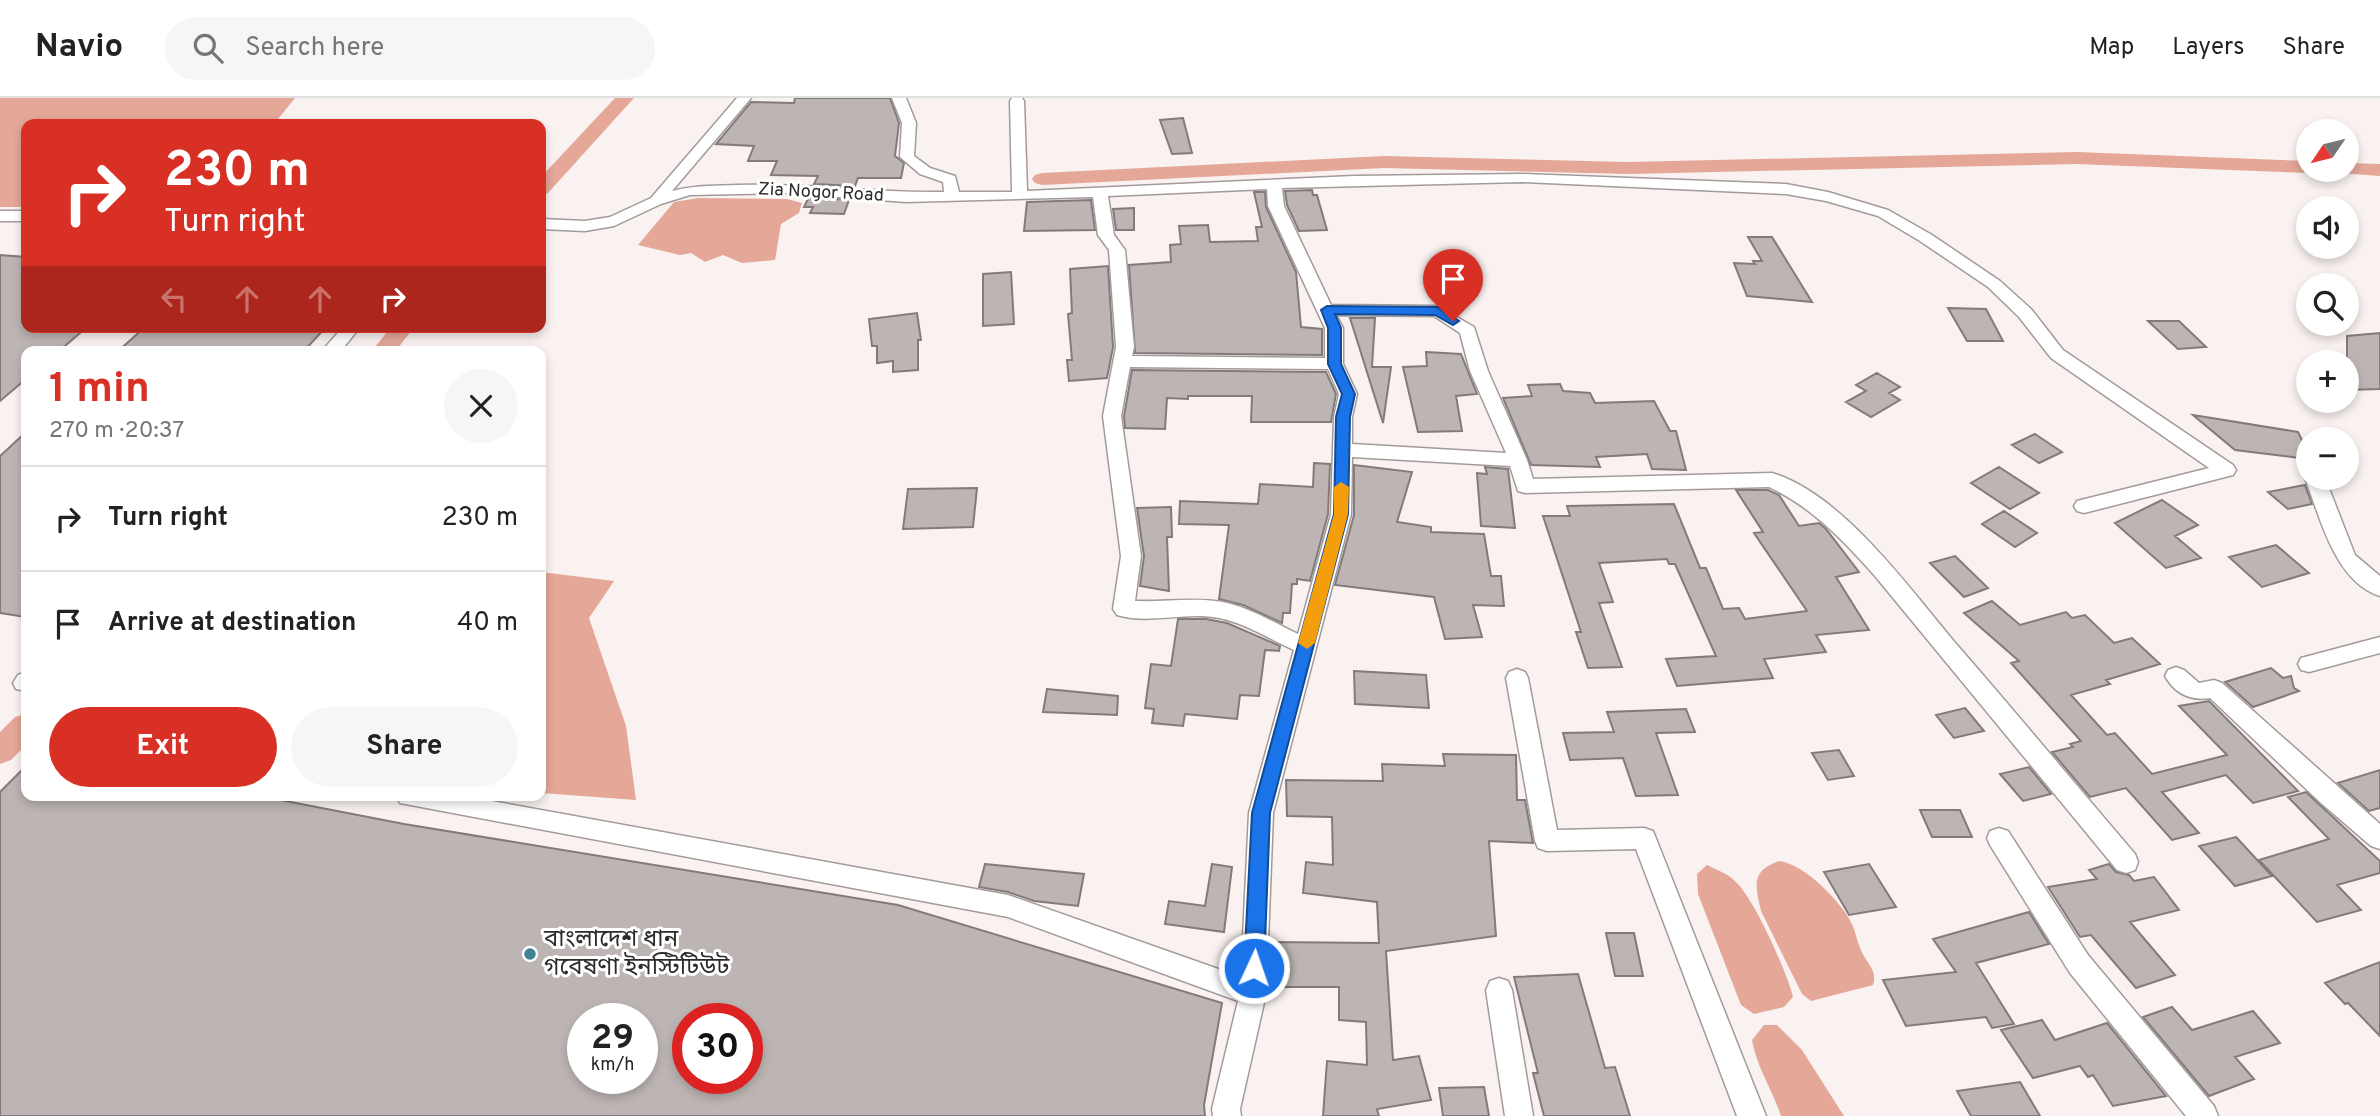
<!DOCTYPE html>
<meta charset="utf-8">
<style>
body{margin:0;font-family:Overpass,"Noto Sans Bengali",sans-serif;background:#f6f6f6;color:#222;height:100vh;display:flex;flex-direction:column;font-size:26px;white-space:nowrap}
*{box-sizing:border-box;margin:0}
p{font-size:23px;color:#767676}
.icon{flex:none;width:38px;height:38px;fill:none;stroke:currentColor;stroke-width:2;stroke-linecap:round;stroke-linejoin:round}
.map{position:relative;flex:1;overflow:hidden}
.panel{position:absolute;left:21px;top:248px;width:525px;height:455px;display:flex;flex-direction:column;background:#fff;border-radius:14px;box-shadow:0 4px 10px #0003}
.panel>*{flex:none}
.top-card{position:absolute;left:21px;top:21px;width:525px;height:214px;border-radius:14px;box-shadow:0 4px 10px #0003;background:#d93025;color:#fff;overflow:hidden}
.needle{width:46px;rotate:235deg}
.fabs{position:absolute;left:2296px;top:21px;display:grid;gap:14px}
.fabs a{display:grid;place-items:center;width:63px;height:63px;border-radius:50%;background:#fff;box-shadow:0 4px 10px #0003;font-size:35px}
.speed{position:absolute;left:567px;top:905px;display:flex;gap:14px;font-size:35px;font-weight:700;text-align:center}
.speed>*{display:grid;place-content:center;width:91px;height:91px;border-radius:50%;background:#fff;box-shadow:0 4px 10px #0003;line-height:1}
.speed small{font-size:18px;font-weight:400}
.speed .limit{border:10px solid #d22;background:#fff;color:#111}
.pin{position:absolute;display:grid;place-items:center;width:60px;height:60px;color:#fff;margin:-72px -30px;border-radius:50% 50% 50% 0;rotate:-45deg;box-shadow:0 0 7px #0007}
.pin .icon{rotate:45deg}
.me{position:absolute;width:77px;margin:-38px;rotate:3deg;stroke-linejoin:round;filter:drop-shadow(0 0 5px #0008)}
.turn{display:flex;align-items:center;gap:24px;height:147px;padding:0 28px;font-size:32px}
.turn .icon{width:91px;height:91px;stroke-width:2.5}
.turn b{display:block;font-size:49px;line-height:60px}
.lanes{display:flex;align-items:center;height:66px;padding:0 28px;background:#0003;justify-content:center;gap:35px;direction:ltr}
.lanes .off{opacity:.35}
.round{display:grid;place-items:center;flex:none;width:74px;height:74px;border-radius:37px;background:#f6f6f6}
.summary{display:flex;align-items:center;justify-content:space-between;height:119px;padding:0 28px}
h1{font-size:42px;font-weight:700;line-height:52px;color:#d93025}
.button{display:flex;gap:14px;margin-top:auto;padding:14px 28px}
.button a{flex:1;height:80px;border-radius:42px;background:#d93025;color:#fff;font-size:28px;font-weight:700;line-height:80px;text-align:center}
.button a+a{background:#f6f6f6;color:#222}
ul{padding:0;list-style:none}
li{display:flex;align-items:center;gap:21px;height:105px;padding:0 28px;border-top:2px solid #e0e0e0}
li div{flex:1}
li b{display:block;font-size:26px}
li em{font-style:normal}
header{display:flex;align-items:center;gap:42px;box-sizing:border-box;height:98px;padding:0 35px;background:#fff;border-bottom:2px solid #e0e0e0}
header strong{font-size:33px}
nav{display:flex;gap:38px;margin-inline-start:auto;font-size:24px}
.search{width:490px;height:63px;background:#f6f6f6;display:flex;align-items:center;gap:18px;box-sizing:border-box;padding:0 24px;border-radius:38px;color:#767676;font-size:26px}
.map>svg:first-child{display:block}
.water{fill:#e4a798}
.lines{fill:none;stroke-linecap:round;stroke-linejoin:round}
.canal{fill:#e4a798;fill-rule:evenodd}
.building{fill:#bcb5b3;stroke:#827b7a;stroke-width:2;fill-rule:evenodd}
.minor-casing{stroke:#a29b99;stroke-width:3}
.minor{fill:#fff;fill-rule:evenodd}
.route{fill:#1a73e8;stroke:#114b97;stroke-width:2}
.slow{fill:#f59e0b}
.poi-dot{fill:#3e8291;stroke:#fff;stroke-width:2.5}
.labels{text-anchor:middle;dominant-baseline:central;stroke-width:6;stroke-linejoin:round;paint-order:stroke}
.far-street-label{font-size:18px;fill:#2d2b2a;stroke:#fff}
.near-poi-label{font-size:24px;fill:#2d2b2a;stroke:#fff;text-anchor:start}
</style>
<header>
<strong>Navio</strong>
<div class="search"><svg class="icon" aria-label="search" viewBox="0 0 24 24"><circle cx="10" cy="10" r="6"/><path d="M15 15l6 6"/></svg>Search here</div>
<nav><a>Map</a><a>Layers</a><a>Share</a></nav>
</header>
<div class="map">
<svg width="2380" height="1018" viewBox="0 0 2380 1018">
<rect width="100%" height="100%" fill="#f9f2f0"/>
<!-- water -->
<path class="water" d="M0 0H295L274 26H26V109H0Z
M698 100 787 101 802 105 799 115 781 126 775 162 742 165 723 157 705 164 691 155 680 157 638 147 674 104Z
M541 474 614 483 589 520 626 628 636 702 541 695Z
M1779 763C1803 765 1842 804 1852 826 1856 835 1857 844 1861 852 1866 865 1878 872 1873 887L1811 903 1802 896 1761 813C1755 787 1751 773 1779 763Z
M1707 767C1717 772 1727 775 1735 783 1754 800 1787 874 1793 899L1784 909 1754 916 1741 907 1698 796 1697 776Z
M1764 927H1777L1802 952 1844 1018H1781C1772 990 1758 973 1752 942Z"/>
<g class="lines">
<!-- canal -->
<path class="canal" d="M615 0H634L548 95 541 97V79Z
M2077 54 2308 63V72H2316L2308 75 2077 66 1628 76 1384 70 1042 87 1035 85 1032 81 1035 77 1042 75 1384 58 1628 64Z
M2347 65 2380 66V78L2340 75 2338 72H2347Z
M391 229H414L395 254H371Z
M26 616V647L11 662 0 666V634L15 619Z"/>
</g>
<!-- building -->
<path class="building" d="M795 0H890L899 25 895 58 904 65 901 80H858L855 88 814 86 818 78 771 77 777 63H748L754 48 716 46 751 4 794 5Z
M1183 20 1192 55 1172 56 1160 22Z
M1312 92 1313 97H1317L1327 132 1299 133 1287 107 1285 93Z
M1254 94H1265L1266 109 1296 174 1301 229 1322 231V257L1135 255 1129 167 1171 164 1170 147 1181 146 1179 128 1208 127 1210 144 1258 143 1256 129H1262Z
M809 99 849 102 844 116 810 115 813 109H804Z
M1091 102 1095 132 1024 133 1027 104Z
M1134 110V132H1116L1113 111Z
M1748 139H1772L1812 204 1747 198 1734 165 1755 166 1753 163H1762Z
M0 157 26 159V229H87L58 254H26V281L0 303Z
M1108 168 1113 249 1107 280 1069 283 1067 262H1072L1068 216 1072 215 1070 171Z
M1011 174 1014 226 983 228V176Z
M1948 210 1986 211 2003 243H1967Z
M917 215 921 242H918V272L893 274V263L877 265V248H872L869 221Z
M1350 220H1375L1372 269H1391L1383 325Z
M2148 223H2179L2206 249 2178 251Z
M145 229H326L303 254H117Z
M2380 235V291L2347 292V238Z
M1426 254 1461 256 1477 296 1456 298 1462 333 1418 334 1403 269 1427 268Z
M1132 272 1326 274 1336 296 1331 324H1251L1252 298H1188V301L1167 300 1165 331 1125 330 1124 318Z
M1877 275 1900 289 1889 295 1900 302 1871 319 1846 304 1866 293 1856 287Z
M1560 286 1563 293 1590 295 1595 305 1654 303 1670 333H1676L1686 372 1652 371 1647 356 1596 359 1600 369 1531 367 1503 300 1532 298 1528 287Z
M2193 317 2298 334 2308 355V361L2235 352Z
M26 334V519L0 515V358Z
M2035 336 2062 354 2039 365 2012 347Z
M1314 365 1330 366 1328 416 1310 483 1297 481V486H1292L1290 515H1283L1282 525 1243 507 1219 501 1229 427 1179 426 1180 403 1258 406 1260 386 1313 389Z
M1354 367 1412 374 1397 424 1431 429V434L1484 436 1491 478H1501L1504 508 1473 507 1482 539 1445 541 1434 499 1335 487 1354 417Z
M1485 369 1508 371 1515 430 1481 428 1477 375 1487 376Z
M1999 369 2039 395 2010 411 1971 385Z
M2305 387 2312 406 2288 411 2268 394Z
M977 390 973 429 903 431 908 391Z
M1736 392H1768L1779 397 1799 428 1819 425 1826 431 1859 474 1836 479 1869 532 1816 537 1826 554 1764 561 1773 580 1677 588 1666 561 1716 558 1675 466H1669L1667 461 1599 465 1613 504 1599 505 1622 569 1588 570 1576 534H1581L1543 418H1570L1567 408 1674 406 1700 470H1706L1723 511 1739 510 1745 521 1807 513 1754 435 1763 434Z
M2162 402 2198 427 2175 438 2201 460 2166 470 2115 425Z
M1171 409 1172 439H1167L1169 493 1140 488 1144 458 1137 410Z
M2004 413 2037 435 2015 449 1982 426Z
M2276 447 2309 475 2262 489 2229 459Z
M1955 458 1988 490 1964 499 1930 465Z
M1992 503 2020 527 2066 514 2072 520 2085 517 2114 545 2132 540 2160 566 2106 582 2110 586 2071 597 2107 637 2115 635 2152 676 2227 657 2179 608 2209 603 2298 693 2253 705 2226 677 2162 694 2199 735 2172 742 2126 690 2090 699 2052 654 2073 649 2070 646 2081 643 2011 565 2019 563 1964 515Z
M1178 521H1206L1227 525 1280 548 1279 553 1265 552 1259 598 1240 597 1237 621 1185 616 1183 628 1152 625 1154 611 1145 610 1151 566 1171 568Z
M2271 570 2283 580 2291 578 2294 590 2299 593 2253 609 2225 584Z
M1354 573 1426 577 1429 610 1355 606Z
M1047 591 1118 598 1117 617 1043 614Z
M1965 610 1984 633 1954 640 1936 617Z
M1686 611 1695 634 1656 635 1678 697 1636 698 1623 660 1570 662 1563 635 1614 634 1607 614Z
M1839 652 1854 678 1828 682 1812 655Z
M1443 656 1516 657 1517 702H1525L1533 745 1489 743 1496 838 1386 853 1393 962 1419 958 1431 1002 1377 1011 1379 1018H1323L1327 963 1367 967 1366 924 1339 922V889H1270L1271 844 1379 845 1377 804 1303 795 1306 764 1333 767 1332 719 1287 718 1286 682 1383 683 1382 666 1445 668Z
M26 668V698H260L404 726 898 807 1222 905 1204 1007 1205 1018H0V694ZM583 920H642V980H583ZM688 920H747V980H688Z
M2029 669 2051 696 2023 703 2000 676Z
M2380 672V710L2369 713 2338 685Z
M2306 694 2380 763V775L2337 787 2361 812 2317 824 2259 762 2329 741 2288 699Z
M1920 712H1960L1972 739H1932Z
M2236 739 2272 778 2235 788 2199 748Z
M985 766 1084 776 1078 808 1034 803 1008 794 979 789Z
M1212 766 1232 769 1224 834 1165 826 1169 803 1205 808Z
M1869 766 1896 809 1849 817 1824 774Z
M2109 766 2116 774 2129 777 2134 783 2154 779 2179 812 2130 824 2175 877 2136 890 2091 837 2080 839 2048 789 2097 781 2089 772Z
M2029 814 2049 846 1976 865 2014 926 1992 930 1986 919 1906 928 1883 882 1956 874 1933 841Z
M1606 835H1634L1643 878H1615Z
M2380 864V938L2348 905 2345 906 2325 885Z
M1578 876 1605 970 1615 969 1630 1018H1544L1533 975H1538L1514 879Z
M2172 909 2192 932 2253 913 2280 945 2235 959 2254 981 2209 998 2143 919Z
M2042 922 2055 942 2107 925 2166 998 2113 1008 2093 977 2088 979 2080 968 2033 980 2001 932Z
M2020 984 2040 1018H1971L1957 993Z
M1484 989 1489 1018H1443L1439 990Z"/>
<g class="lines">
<!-- minor casing -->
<g class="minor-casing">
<path id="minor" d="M737 0H751L672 93C694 87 715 88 737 87 806 85 875 95 944 94L943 84 920 76 900 59 902 25 892 0H906L916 25 914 58 930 70 955 78 959 94H1012L1010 3 1012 0H1022L1024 3 1027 93 1354 78 1522 76 1786 86 1828 94 1888 112 1932 137 2000 183 2031 211 2063 252 2233 367 2236 372 2233 377 2084 415 2077 413 2074 408 2077 403 2209 370 2051 260 2019 219 1988 189 1920 143 1878 118 1826 103 1786 96 1522 84 1282 90 1284 108 1331 207 1438 208 1474 229 1488 273 1527 362 1533 381 1772 375C1843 396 1911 493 1958 548 2018 617 2076 687 2135 756L2138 764 2135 772 2126 775 2117 772 1875 478C1844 443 1812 409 1769 389L1525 395 1518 393 1510 368 1352 359 1351 416 1273 715 1266 896 1240 1011 1241 1018H1213L1212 1011 1238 903 1008 819 400 705 396 698H464L1008 797 1241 879 1249 715 1294 552C1272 542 1242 524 1219 520 1185 513 1150 527 1117 517L1113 511 1121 458 1103 318 1116 249 1109 152 1098 137 1093 99 906 104 785 95 690 97 661 106 614 128 585 133 541 131V121L585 123 610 119 651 100ZM1267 91 1268 108 1325 230V260L1132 258 1134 249 1125 152 1114 137 1108 98ZM1336 217 1434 218 1460 235 1470 273 1506 355 1352 346V319L1357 296 1343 266V230ZM1130 269 1328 271 1339 296 1334 319 1331 416 1298 536C1275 525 1248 509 1223 504 1194 499 1165 504 1135 503L1141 458 1121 318Z
M0 113H26V123H0Z
M343 229H360L340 254H321Z
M2308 375V380H2325L2355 457 2380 478V498C2335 484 2320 419 2305 380Z
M2380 539V555L2309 574 2301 572 2298 566 2301 560Z
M2176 569 2184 572 2199 585 2214 582 2222 585 2380 726V751L2371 748 2321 705 2210 600C2191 603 2175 596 2165 578L2168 572Z
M1517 571 1525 574 1528 580 1557 732 1644 730 1653 733 1766 1018H1737L1636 751 1547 753 1538 750 1535 743 1506 580 1509 574Z
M26 574V593L16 591 13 585 18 577Z
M1999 730 2008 733 2088 857 2214 1008 2218 1018H2186L2070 875 1990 747 1987 740 1990 733Z
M1499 880 1508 883 1512 892 1533 1018H1505L1486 892 1490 883Z"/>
</g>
<!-- minor -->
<use href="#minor" class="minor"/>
</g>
<!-- route -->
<path class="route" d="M1327 208 1438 209 1459 223 1453 227 1435 217 1335 216 1341 230V266L1355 296 1350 319 1348 416 1270 715 1264 870 1261 877 1254 880 1247 877 1244 870 1252 715 1334 416 1336 319 1342 296 1328 266V230L1321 212Z"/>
<!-- slow -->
<path class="slow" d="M1341 384 1349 389 1348 416 1315 545 1307 551 1298 545 1334 416V389Z"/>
<!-- markers -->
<circle class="poi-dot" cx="530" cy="856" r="7"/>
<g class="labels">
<!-- far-street labels -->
<g class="far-street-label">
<text transform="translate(821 95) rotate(3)">Zia Nogor Road</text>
</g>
<!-- near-poi labels -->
<g class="near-poi-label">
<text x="544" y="842">বাংলাদেশ ধান<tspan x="544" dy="28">গবেষণা ইনস্টিটিউট</tspan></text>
</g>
</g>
</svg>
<div class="fabs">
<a><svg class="needle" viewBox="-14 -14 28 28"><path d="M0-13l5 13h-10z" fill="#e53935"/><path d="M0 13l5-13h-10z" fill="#767676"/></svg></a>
<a><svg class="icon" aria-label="sound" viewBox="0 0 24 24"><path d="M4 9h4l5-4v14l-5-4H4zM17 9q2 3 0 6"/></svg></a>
<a><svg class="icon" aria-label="search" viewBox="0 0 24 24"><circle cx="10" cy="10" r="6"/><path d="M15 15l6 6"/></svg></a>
<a>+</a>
<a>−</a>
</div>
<div class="speed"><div>29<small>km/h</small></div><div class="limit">30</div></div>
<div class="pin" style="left:1453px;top:223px;background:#d93025"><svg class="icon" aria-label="arrive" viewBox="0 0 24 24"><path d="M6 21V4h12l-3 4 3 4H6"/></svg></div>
<svg class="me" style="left:1254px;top:870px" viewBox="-20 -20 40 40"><circle r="17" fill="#1a73e8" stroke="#fff" stroke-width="3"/><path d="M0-11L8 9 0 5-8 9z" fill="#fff"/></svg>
<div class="top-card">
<div class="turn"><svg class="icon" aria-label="right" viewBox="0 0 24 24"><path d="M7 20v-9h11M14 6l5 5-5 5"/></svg><div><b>230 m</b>Turn right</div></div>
<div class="lanes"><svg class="icon off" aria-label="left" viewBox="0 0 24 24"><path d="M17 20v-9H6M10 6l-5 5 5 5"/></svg><svg class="icon off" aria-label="ahead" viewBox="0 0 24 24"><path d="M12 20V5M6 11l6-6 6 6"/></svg><svg class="icon off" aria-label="ahead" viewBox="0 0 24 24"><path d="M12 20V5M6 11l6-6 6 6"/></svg><svg class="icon" aria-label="right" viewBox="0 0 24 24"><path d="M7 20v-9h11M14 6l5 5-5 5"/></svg></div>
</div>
<section class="panel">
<div class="summary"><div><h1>1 min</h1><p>270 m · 20:37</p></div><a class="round"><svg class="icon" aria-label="close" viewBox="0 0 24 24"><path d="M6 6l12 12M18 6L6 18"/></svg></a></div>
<ul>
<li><svg class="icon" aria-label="right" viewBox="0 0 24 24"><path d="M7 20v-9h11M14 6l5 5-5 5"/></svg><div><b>Turn right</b></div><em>230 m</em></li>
<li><svg class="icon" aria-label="arrive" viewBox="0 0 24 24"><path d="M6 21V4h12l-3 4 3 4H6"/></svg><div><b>Arrive at destination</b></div><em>40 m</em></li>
</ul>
<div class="button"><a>Exit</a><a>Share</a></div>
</section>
</div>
